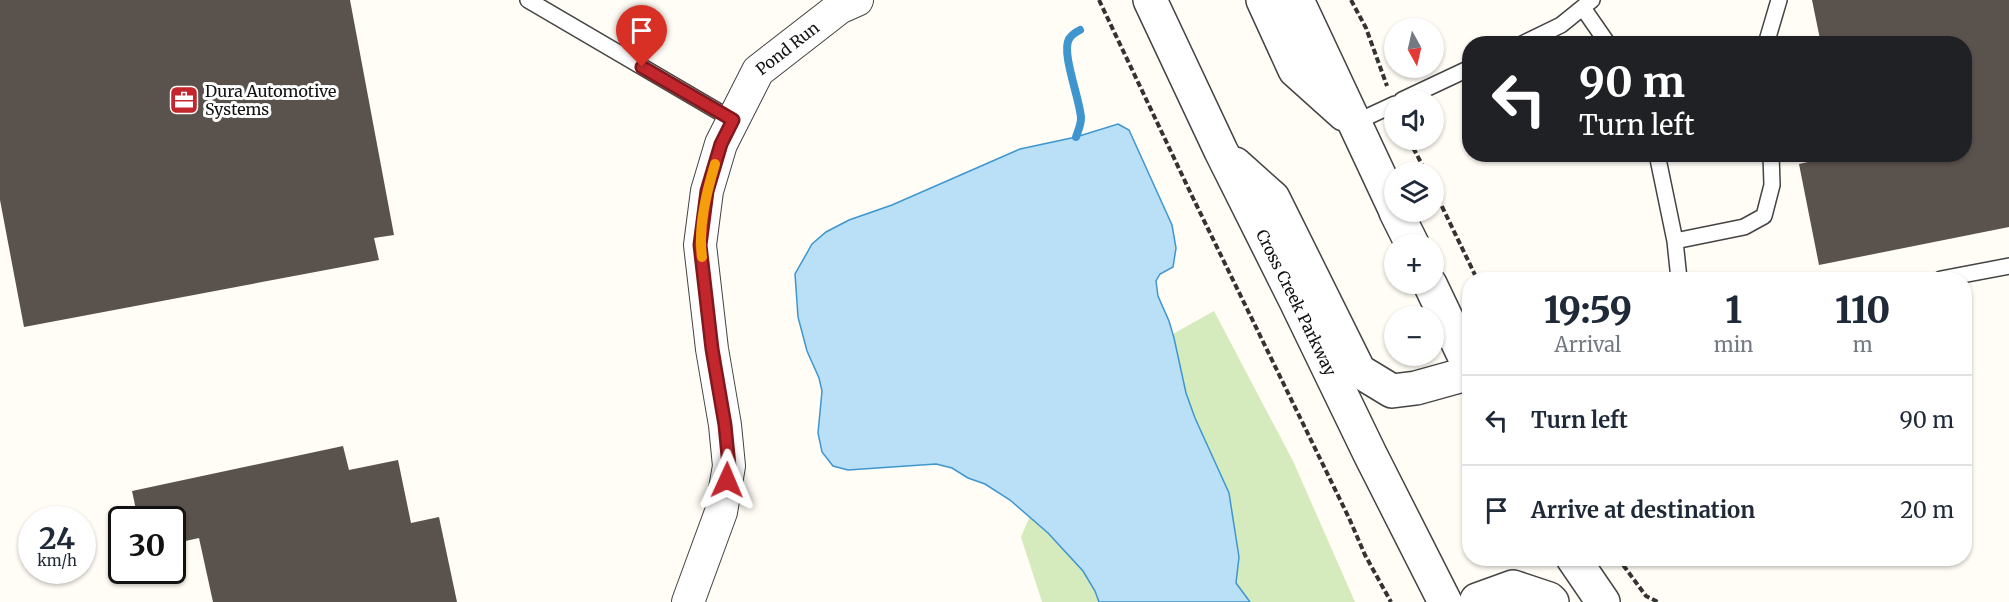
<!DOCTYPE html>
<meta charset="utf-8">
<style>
body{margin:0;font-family:Merriweather,serif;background:#f6f6f7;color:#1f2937;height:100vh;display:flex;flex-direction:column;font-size:22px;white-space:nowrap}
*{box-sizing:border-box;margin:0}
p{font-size:20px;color:#747a83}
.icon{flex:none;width:33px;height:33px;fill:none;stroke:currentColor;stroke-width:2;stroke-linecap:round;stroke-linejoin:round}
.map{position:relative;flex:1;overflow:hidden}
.details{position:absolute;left:1462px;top:272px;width:510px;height:294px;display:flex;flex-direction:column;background:#fff;border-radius:24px;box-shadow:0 2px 4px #0004}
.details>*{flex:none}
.top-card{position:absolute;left:1462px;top:36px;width:510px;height:126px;border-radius:24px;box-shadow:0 2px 4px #0004;background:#202124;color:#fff;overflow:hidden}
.needle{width:39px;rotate:172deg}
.tools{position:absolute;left:1384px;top:18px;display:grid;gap:12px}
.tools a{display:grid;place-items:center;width:60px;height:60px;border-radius:50%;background:#fff;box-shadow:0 2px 4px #0004;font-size:30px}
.speed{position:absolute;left:18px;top:506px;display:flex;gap:12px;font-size:30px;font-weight:700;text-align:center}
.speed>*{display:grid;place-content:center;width:78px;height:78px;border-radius:50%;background:#fff;box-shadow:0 2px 4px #0004;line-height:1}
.speed small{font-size:15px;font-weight:400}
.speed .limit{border:3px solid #111;border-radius:9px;background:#fff;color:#111}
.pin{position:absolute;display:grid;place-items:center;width:51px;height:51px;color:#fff;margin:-62px -26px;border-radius:50% 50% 50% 0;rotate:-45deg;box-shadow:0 0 6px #0007}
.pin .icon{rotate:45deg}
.me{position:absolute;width:66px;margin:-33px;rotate:1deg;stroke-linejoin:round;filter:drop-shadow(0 0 4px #0008)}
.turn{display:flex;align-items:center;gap:21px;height:126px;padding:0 18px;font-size:27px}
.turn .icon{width:78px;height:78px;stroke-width:2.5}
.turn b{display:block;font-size:42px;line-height:51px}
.eta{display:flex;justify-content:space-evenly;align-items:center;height:102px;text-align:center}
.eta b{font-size:36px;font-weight:800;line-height:42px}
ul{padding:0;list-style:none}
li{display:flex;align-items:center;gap:18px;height:90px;padding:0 18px;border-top:2px solid #e0e1e3}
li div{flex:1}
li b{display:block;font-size:22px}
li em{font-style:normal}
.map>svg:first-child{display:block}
.green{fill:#d5ebbd}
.water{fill:#b9e0f7;stroke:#3f96cf;stroke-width:1.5}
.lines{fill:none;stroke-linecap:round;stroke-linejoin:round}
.stream{stroke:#3f96cf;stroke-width:8}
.building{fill:#5a524d}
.service-casing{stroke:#444;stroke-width:18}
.minor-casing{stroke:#444;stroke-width:34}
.tertiary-casing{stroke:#444;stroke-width:36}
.path{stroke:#333;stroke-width:4;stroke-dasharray:6 3;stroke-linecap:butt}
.service{stroke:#fff;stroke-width:15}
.minor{stroke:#fff;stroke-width:32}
.tertiary{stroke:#fff;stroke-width:33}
.route-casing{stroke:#7f191e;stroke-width:15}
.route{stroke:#c4262e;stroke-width:10}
.slow{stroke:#f59e0b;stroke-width:10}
.labels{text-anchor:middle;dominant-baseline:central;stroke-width:6;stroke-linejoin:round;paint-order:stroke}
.street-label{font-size:16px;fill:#111;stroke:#fff}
.poi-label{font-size:16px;fill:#111;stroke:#fff;text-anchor:start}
</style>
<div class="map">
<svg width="2009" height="602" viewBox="0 0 2009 602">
<rect width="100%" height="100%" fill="#fffdf5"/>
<!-- green -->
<path class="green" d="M1214 311 1293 461 1355 602H1042L1021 537 1087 382Z"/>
<!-- water -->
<path class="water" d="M1118 124 1129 130 1172 225 1176 248 1173 267 1160 274 1156 281 1158 296 1169 321 1174 338 1186 393 1195 418 1229 493 1239 557 1236 583 1250 602H1099L1095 591 1083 571 1048 533 1010 500 985 484 968 478 952 468 936 464 848 470 833 466 822 452 818 433 822 391 819 378 807 351 798 317 795 274 812 244 826 232 849 220 892 205 1020 149 1076 137Z"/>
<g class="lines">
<!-- stream -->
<path class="stream" d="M1076 137C1078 131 1081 125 1081 118 1080 99 1061 53 1069 39 1072 34 1076 32 1080 30"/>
</g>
<!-- building -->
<path class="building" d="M0 0H350L394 235 374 238 379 260 24 327 0 200Z
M1812 0H2009V227L1819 265 1799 164 1843 154H1965V44H1821Z
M343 446 349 470 398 460 411 523 439 517 457 602H213L199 538 172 544V519H138L132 491Z"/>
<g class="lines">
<!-- service casing -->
<g class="service-casing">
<path id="service" d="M528 0 733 120
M1583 8 1608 44
M1522 44 1561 25 1592 0
M1766 44 1779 0
M1402 100 1470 68
M1354 123 1395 104
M1657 154 1675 241 1679 279
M1675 241 1744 227 1764 216 1772 185 1771 154
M1941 279 2009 266"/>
</g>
<!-- minor casing -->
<g class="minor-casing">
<g id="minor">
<path id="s1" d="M688 602 721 512 729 466 725 425 712 349 700 245 707 191 721 144 758 71 839 8 857 0"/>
</g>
</g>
<!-- tertiary casing -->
<g class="tertiary-casing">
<g id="tertiary">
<path id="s2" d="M1150 0 1221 151 1296 301 1370 454 1445 602"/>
<path d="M1263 0 1295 70 1344 114"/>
<path d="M1297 0 1395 209"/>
<path d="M1235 164 1273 198 1359 371 1392 391 1416 388 1470 373"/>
<path d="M1396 212 1412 244"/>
<path d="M1430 284 1470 368"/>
<path d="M1573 558 1603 602"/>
<path d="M1476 602 1477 600 1513 587 1549 599 1552 602"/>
</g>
</g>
<!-- path -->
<path class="path" d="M1099 0 1193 198 1349 518 1365 555 1391 602
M1351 0 1366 28 1387 86
M1409 140 1426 172
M1434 190 1477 279
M1618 558 1646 596 1658 602"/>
<!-- service -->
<use href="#service" class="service"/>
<!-- minor -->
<use href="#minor" class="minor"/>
<!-- tertiary -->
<use href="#tertiary" class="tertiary"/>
</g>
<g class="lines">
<!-- route casing -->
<g class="route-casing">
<path id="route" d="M642 67 733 120 721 144 707 191 700 245 712 349 725 425 729 466 727 480"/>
</g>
<!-- route -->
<use href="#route" class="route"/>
<!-- slow -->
<path class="slow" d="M702 257C698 227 706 194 715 164"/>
</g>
<!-- icons -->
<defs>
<g id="office-square" transform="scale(1.5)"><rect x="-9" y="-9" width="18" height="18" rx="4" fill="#c4262e" stroke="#fff"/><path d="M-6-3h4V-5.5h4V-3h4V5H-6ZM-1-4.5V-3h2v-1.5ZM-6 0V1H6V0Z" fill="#fff"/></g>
</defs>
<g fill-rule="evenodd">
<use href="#office-square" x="184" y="100"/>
</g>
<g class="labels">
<!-- street labels -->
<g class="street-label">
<text stroke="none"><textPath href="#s1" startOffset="588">Pond Run</textPath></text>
<text stroke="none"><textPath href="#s2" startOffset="336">Cross Creek Parkway</textPath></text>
</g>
<!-- poi labels -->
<g class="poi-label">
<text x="205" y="91">Dura Automotive<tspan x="205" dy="18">Systems</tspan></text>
</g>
</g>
</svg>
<div class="tools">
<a><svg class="needle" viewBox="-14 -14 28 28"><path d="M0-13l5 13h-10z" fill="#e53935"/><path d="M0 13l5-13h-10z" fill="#747a83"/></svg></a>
<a><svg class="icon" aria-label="sound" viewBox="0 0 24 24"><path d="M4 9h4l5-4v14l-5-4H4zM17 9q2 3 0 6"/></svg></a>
<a><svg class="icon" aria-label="layers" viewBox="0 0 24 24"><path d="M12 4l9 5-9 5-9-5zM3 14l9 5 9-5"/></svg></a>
<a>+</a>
<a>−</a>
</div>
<div class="speed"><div>24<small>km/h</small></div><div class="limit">30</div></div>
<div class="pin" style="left:642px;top:67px;background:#d93025"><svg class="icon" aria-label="arrive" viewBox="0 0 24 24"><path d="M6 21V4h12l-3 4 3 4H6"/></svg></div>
<svg class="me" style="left:727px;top:480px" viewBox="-20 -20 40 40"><path d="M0-17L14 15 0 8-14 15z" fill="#c4262e" stroke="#fff" stroke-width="4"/></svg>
<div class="top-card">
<div class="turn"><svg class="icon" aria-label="left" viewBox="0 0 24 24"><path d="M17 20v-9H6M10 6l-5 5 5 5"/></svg><div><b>90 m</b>Turn left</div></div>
</div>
<section class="details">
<div class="eta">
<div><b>19:59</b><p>Arrival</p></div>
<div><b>1</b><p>min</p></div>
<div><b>110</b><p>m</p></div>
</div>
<ul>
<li><svg class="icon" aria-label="left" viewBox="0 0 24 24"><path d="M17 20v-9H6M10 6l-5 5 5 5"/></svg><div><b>Turn left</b></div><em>90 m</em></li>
<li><svg class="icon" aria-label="arrive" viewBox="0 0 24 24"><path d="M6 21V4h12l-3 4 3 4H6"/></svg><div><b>Arrive at destination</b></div><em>20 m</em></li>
</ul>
</section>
</div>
